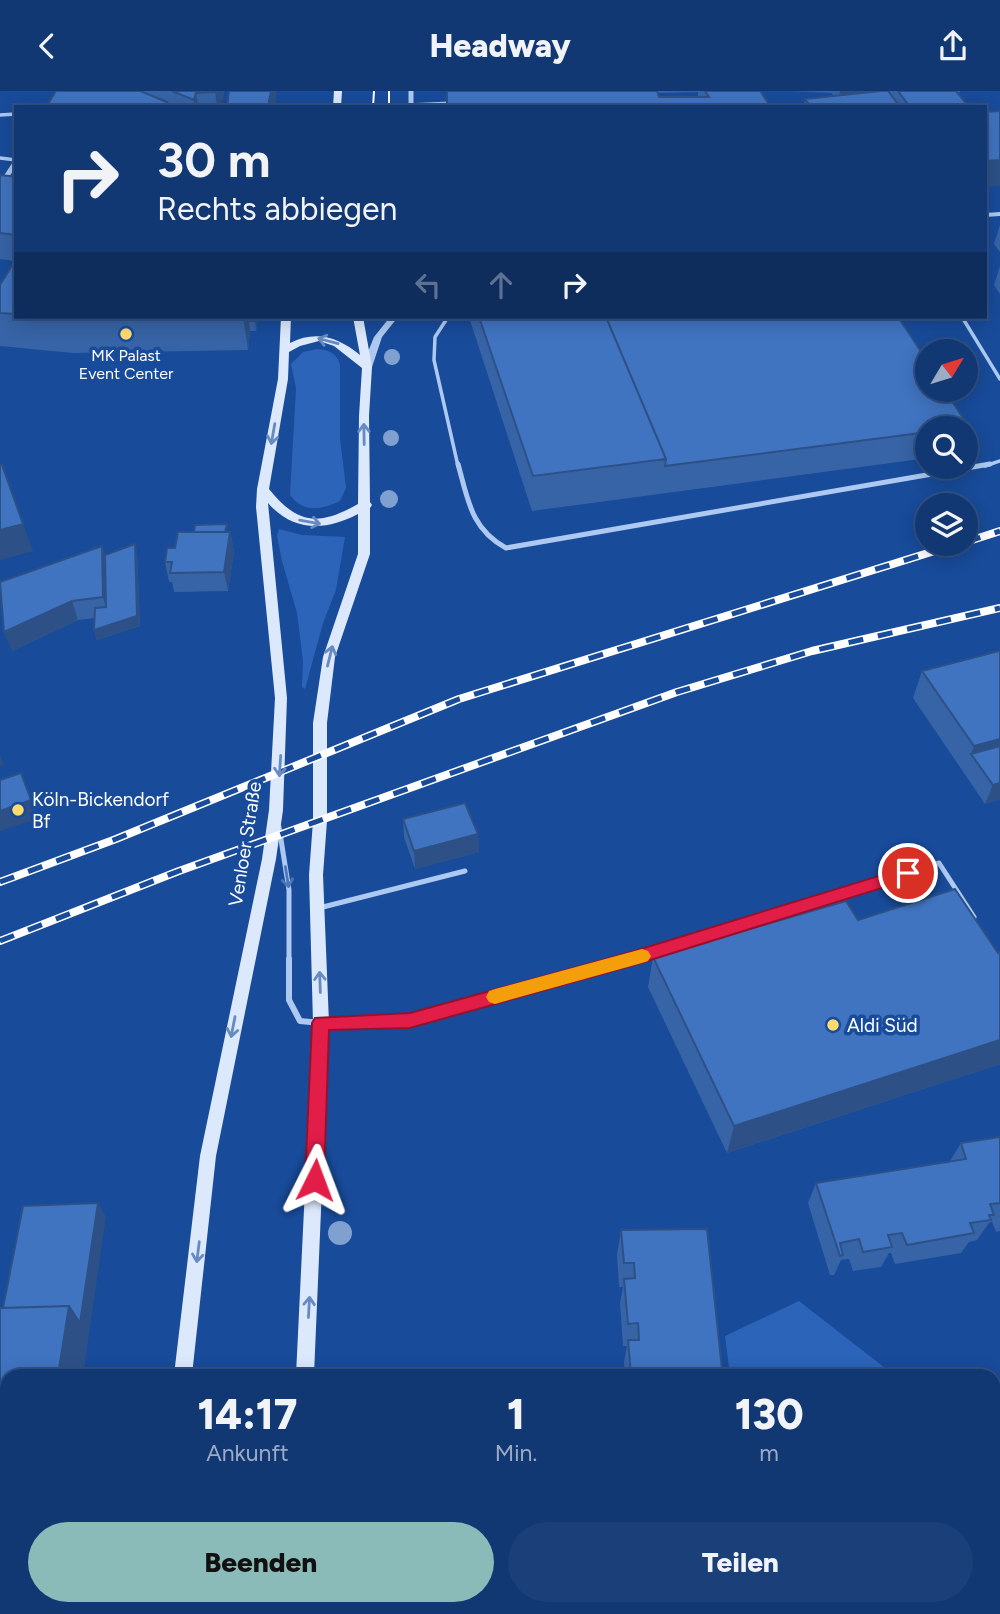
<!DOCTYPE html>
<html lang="de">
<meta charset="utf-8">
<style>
body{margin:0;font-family:Figtree,sans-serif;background:#1b3f79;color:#f1f3f6;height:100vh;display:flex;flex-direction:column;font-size:26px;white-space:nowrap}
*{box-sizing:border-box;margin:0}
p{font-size:23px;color:#9cacc5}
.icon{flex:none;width:38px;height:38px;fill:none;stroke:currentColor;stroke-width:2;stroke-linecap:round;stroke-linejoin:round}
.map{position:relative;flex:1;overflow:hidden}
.sheet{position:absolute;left:0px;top:1278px;width:1001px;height:247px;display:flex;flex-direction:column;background:#123874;border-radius:21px 21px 0 0;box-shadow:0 4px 18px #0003,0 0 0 2px #315286}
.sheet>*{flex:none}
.banner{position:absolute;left:14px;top:14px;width:973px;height:214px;border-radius:0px;box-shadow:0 4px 18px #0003,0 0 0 2px #315286;background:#123874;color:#f1f3f6;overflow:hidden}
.needle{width:46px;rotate:52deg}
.tools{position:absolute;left:915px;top:248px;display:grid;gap:14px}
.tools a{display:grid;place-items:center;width:63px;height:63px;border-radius:50%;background:#123874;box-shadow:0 4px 18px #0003,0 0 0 2px #315286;font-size:35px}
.pin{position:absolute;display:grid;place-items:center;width:60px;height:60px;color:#fff;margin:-30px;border:4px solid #fff;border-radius:50%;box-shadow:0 2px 7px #0007}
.me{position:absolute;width:77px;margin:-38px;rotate:3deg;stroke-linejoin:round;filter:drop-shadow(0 0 5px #0008)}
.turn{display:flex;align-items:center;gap:24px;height:147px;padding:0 28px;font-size:32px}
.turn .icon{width:91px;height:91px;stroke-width:2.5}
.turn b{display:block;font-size:49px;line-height:60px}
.lanes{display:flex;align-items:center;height:66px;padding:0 28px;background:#0003;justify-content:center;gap:35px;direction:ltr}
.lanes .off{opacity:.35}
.eta{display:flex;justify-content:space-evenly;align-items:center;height:119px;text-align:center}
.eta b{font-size:42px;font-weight:800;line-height:49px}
.action{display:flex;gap:14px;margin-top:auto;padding:14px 28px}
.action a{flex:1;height:80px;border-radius:42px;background:#8bbbb9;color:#111;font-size:28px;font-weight:800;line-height:80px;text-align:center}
.action a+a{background:#1b3f79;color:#f1f3f6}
header{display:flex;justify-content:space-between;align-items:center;height:91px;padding:0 28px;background:#123874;font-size:32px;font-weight:800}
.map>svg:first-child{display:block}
.green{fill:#2b64b8}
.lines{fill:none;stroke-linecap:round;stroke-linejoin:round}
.service-far2{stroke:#adc9f2;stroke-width:3.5}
.service-far1{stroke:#adc9f2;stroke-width:5}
.service{stroke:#adc9f2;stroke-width:6}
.minor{stroke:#adc9f2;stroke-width:5}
.tertiary{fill:#adc9f2;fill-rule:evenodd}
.secondary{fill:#dce8fc;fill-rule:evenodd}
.tram{stroke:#fff;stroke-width:2}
.rail-casing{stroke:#fff;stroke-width:8}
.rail{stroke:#184b9a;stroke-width:5;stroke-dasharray:15;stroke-linecap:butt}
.tree{fill:#80a0d0}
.wall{fill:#3764a6;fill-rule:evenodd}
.shaded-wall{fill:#2d5187}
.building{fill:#4074c1;stroke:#2d5187;stroke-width:2}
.oneway{stroke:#668ac1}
.oneway2{stroke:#4c77b9}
.route{fill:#e11d48;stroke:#92132f;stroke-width:2}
.slow{fill:#f59e0b}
.poi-dot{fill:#ffdb6e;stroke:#184b9a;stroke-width:2.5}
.labels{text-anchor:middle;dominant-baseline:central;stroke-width:7;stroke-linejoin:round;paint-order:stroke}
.far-poi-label{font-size:16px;fill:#fff;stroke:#184b9a}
.poi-label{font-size:19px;fill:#fff;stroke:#184b9a;text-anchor:start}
.street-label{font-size:19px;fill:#fff;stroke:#184b9a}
</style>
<header><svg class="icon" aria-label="back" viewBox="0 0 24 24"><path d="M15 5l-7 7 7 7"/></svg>Headway<svg class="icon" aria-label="share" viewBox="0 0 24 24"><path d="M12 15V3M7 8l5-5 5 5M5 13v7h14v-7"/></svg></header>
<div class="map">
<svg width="1000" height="1523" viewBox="0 0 1000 1523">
<rect width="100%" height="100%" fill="#184b9a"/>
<!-- green -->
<path class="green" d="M317 258C329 259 337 262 340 274V347L346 397 340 410C321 419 303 422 290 404L296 297 291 273 303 261Z
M279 438 302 444 345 446 336 499 323 532 305 598 302 596 303 570 297 522 282 470 277 445Z
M799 1210 894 1284H730L725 1245Z
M994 1356 1000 1359V1523H680V1517H994Z"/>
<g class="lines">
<!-- service-far2 -->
<path class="service-far2" d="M411 14 454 12
M0 24 16 23
M0 67 16 69
M448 226 435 246 434 269 458 375
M962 226 1000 288
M985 375 1000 370"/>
<!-- service-far1 -->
<path class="service-far1" d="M458 373C468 409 471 438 506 457L990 373
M279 736 289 799V870
M319 817 465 780
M624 870 939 772 974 826"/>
<!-- service -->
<path class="service" d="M289 868V909L300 930 321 932 410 929 630 868"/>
<!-- minor -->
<path class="minor" d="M411 0V16
M0 95 16 71"/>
<!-- tertiary -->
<path class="tertiary" d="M1000 121V125L985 126V122Z
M390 226H398L382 246 372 276 367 279 364 278 362 276 374 246Z"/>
<!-- secondary -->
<path class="secondary" d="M334 0H342L341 16H333Z
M281 226H291L290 252C316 239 338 246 360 264L353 226H363L372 276 369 325 370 411 372 414 370 417V463L335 566 327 632V730L323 784 329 932 314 1284H296L313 932 309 784 313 730V632L323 566 358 463V423C326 440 293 441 268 412L287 607 283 719 276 768 216 1065 192 1284H174L200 1065 262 768 269 719 275 607 256 416 257 398 278 288ZM319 250 334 255 362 277 359 325 358 413C319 435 298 434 269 398L288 288 289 261 300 255Z
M146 1517H166L165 1523H145Z
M279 1517H299V1523H279Z"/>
<!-- tram -->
<path class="tram" d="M389 0V16
M373 16 374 0"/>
<!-- rail casing -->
<g class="rail-casing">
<path id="rail" d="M966 451 1000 440
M0 791 116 748 459 608 957 453
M0 850 179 780 677 601 812 560 1000 517"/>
</g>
<!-- rail -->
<use href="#rail" class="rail"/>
</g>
<!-- trees -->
<g class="tree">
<circle cx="392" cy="266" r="8"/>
<circle cx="391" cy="347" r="8"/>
<circle cx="389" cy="408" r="9"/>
<circle cx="340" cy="1142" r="12"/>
</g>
<!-- wall -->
<path class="wall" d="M56 0H224L221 16H46Z
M447 0H760L771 16ZM698 1V6H659L658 2Z
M790 0H960L959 4 969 16H804L805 8 833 5 832 2Z
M0 86H16V226H258L256 240H250L248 259 73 262 0 255V194L15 170 0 168Z
M1000 134V161L994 153Z
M1000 175V203L994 194Z
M469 226H898L968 335 966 343V338H928V367L532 420Z
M228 441H230L234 460 228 500 174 501 172 491H169L165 471 175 457Z
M135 453 137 463 140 535 97 549 94 539 95 527 78 529 12 560 102 455 105 464Z
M1000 561V708L985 713 913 607 922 580Z
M403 728 478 743 479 761 415 778 404 746Z
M858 829 1000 861V973L727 1062 648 896 653 866Z
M1000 1046V1140L996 1141 992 1131 989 1132 977 1149 969 1151 961 1162 895 1173 891 1162H889L881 1176 853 1180 849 1168 841 1169 834 1184H830L808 1112 816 1092 950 1070 961 1052Z
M621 1139 722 1278 726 1284H625L624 1271 627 1255H623L620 1212 623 1196H619L617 1164Z"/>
<!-- shaded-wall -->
<path class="shaded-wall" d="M215 0H224L221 16H217Z
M271 0H277L275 16H268Z
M840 0H890L888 10 837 16Z
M196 2 198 16H195L194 9Z
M1000 69V95L985 96V70Z
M243 226H252L249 230 250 240 248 259Z
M255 226H258L256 240 255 230Z
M23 433 33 460 0 469V439Z
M230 441 234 460 228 500 224 481Z
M135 453 137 463 140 535 97 549 94 539Z
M102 455 108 474 109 526 103 506Z
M72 510 78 529 12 560 4 541Z
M1000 648V671L971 663 974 655Z
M0 663 4 674 0 675Z
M21 682 39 727 0 740V720Z
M1000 692V708L985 713 993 694Z
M478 743 479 761 415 778 414 760Z
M1000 949V973L727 1062 734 1035Z
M98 1112 106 1126 83 1284H58L69 1215Z
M21 1517H48L47 1523H20Z"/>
<!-- building -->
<path class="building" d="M56 0H140L167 11 160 16H46Z
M172 0H215V1L196 2 194 9Z
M229 0H271L268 16H227Z
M447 0H657L659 6H709L705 0H760L771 16H447Z
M881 0H888L900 16H811L805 8Z
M898 0H956L969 16H910Z
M1000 20V69L985 70V21Z
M1 84 16 86V144L0 142V86Z
M16 168V223L0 222V194Z
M48 226H149L64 227Z
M249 226H255V230H249Z
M479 226H606L666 368 533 385Z
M606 226H898L928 271V299H945L968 335 950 338H928V341L665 375 666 368Z
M0 374H2L23 433 0 439Z
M227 433 225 441H194L195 434Z
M178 441H230L224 481 170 482 172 471H165L167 457H175Z
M135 453 137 525 94 539 95 517 106 516 105 464Z
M102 455 103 506 72 510 4 541 0 491Z
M999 560 1000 561V648L974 655 922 580Z
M1000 655V692L993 694 971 663Z
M21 682 31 709 0 720V689Z
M465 712 478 743 414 760 403 728Z
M955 798 998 862 1000 861V949L734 1035 653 866 846 810 858 829Z
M1000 1046V1112L990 1113 994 1124H989L991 1129 970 1132 974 1142 907 1154 902 1142 888 1144 892 1156 863 1161 859 1148 840 1152 843 1164 840 1165 816 1092 966 1068 961 1052Z
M98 1112 80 1232 69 1215 3 1217 23 1115Z
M707 1138 722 1278 633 1279 631 1284 628 1249H639L638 1232 628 1233 624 1188 635 1187 634 1172H624L621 1139Z
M69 1215 58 1284H7V1517H21L20 1523H0V1217Z
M725 1278 726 1284H633V1279Z
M437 1517H552V1523H437Z"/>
<!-- one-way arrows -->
<defs><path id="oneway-shaft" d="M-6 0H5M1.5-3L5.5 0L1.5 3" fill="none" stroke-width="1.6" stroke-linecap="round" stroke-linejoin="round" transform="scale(1.75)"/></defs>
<g class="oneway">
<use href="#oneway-shaft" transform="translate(328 250) rotate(-165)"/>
<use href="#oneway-shaft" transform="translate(273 343) rotate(100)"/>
<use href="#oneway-shaft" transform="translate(364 343) rotate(-91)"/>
<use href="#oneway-shaft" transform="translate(310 431) rotate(10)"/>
<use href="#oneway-shaft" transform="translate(330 565) rotate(-76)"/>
<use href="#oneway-shaft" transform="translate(280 675) rotate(94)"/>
<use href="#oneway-shaft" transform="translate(320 891) rotate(-92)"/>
<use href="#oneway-shaft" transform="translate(233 936) rotate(101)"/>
<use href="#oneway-shaft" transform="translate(198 1161) rotate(97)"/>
<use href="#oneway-shaft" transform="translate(309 1216) rotate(-87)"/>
</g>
<use class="oneway2" href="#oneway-shaft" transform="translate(287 786) rotate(81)"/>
<!-- route -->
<path class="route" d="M908 776 916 782 914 787 631 875 410 937 329 939 324 1089 321 1095 315 1098 308 1095 305 1089 312 932 315 927 410 922 631 861Z"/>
<!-- slow -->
<path class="slow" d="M642 858 648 860 651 865 648 870 642 872 495 913 489 911 486 906 489 900 495 898Z"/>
<!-- markers -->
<g class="poi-dot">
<circle cx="126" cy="243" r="7"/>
<circle cx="18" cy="719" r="7"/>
<circle cx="833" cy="934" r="7"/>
</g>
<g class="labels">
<!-- far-poi labels -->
<g class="far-poi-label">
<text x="126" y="264">MK Palast<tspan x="126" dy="18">Event Center</tspan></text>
</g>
<!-- poi labels -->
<g class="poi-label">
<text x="32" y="708">Köln-Bickendorf<tspan x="32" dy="22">Bf</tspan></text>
<text x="847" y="934">Aldi Süd</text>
</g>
<!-- street labels -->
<g class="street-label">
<text transform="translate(245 753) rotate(-81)">Venloer Straße</text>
</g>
</g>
</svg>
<div class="tools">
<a><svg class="needle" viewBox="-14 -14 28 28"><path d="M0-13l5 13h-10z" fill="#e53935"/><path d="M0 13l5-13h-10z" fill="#9cacc5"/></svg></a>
<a><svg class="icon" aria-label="search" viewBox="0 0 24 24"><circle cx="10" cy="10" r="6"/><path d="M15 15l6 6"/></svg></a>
<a><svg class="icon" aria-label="layers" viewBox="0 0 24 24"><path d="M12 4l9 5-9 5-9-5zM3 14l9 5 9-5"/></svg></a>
</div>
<div class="pin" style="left:908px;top:782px;background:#d93025"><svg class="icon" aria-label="arrive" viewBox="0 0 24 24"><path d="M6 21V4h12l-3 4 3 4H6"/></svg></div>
<svg class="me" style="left:315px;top:1089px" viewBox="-20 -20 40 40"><path d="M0-17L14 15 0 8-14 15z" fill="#e11d48" stroke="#fff" stroke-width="4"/></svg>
<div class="banner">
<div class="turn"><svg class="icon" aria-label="right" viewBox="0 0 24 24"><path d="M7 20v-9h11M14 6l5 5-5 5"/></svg><div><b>30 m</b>Rechts abbiegen</div></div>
<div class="lanes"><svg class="icon off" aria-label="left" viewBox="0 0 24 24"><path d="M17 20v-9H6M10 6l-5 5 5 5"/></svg><svg class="icon off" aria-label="ahead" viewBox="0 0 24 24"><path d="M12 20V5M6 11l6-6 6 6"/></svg><svg class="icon" aria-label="right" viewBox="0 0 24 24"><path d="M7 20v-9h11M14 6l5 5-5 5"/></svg></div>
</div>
<section class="sheet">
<div class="eta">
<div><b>14:17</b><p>Ankunft</p></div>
<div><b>1</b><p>Min.</p></div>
<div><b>130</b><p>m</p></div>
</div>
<div class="action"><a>Beenden</a><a>Teilen</a></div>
</section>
</div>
